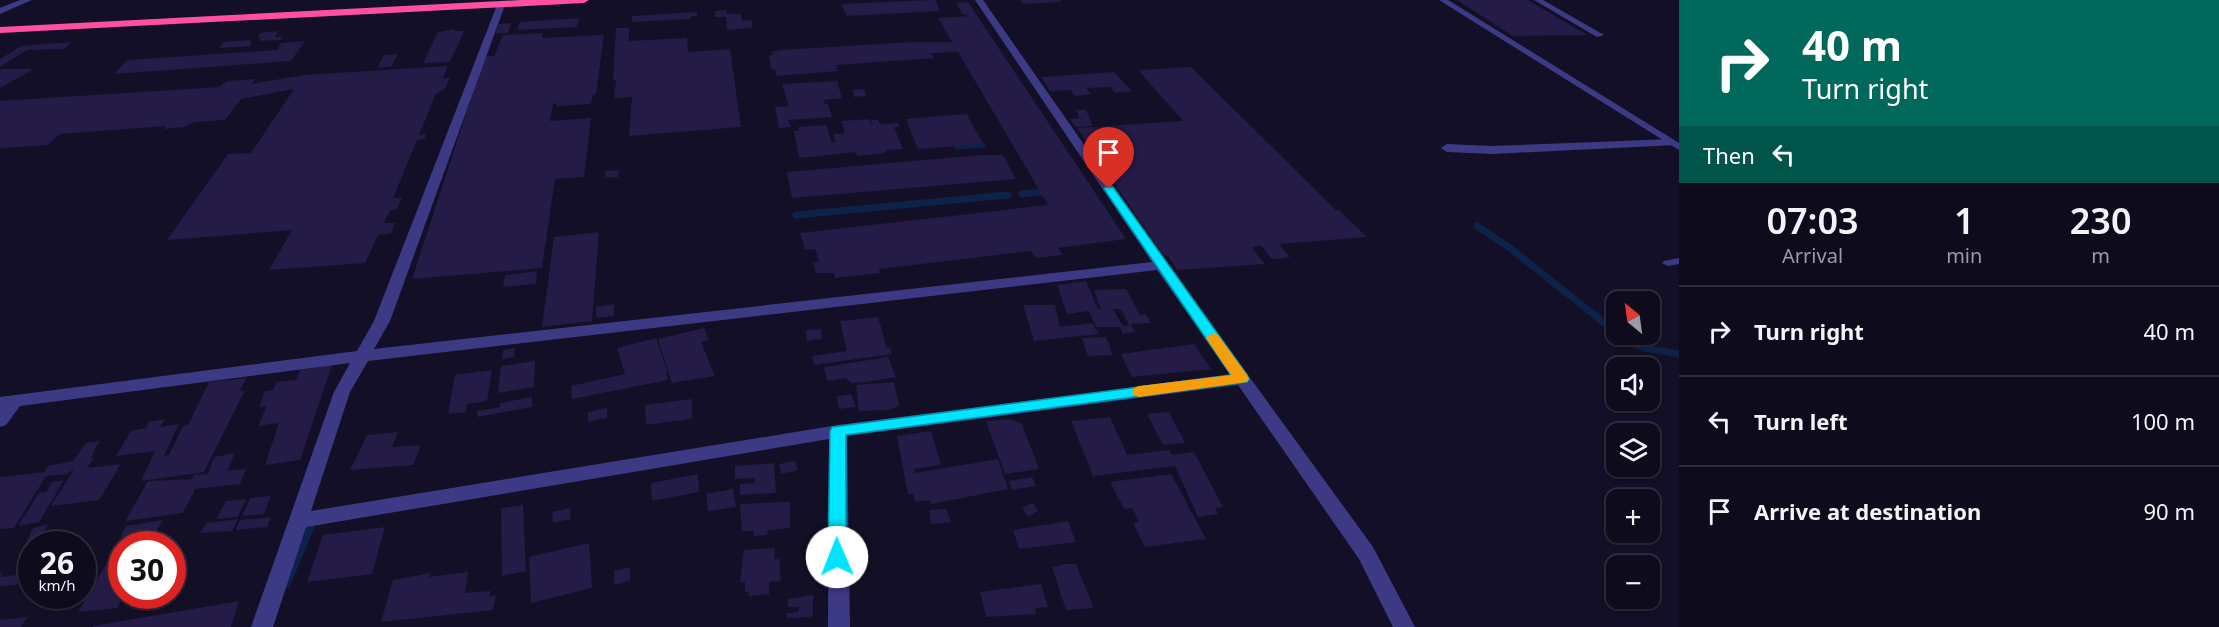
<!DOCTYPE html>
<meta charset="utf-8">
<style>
body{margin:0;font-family:"Noto Sans",sans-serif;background:#171425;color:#f1f3f6;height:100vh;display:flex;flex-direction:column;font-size:22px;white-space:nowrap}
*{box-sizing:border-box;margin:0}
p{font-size:20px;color:#9b9ba3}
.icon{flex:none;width:33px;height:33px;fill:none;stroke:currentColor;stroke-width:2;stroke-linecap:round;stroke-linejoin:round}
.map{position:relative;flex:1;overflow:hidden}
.side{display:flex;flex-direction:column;background:#0e0b1c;width:540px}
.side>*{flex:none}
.top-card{background:#00695c;color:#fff;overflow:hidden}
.needle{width:39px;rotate:331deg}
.controls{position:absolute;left:1606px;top:291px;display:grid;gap:12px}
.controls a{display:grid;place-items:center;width:54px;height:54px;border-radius:12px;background:#0e0b1c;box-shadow:0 2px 4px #0004,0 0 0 2px #2e2b3b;font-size:30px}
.speed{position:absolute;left:18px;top:531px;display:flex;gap:12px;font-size:30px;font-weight:700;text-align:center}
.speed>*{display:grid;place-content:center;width:78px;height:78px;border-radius:50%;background:#0e0b1c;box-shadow:0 2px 4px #0004,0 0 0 2px #2e2b3b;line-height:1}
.speed small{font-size:15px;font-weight:400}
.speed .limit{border:9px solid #d22;background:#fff;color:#111}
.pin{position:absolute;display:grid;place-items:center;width:51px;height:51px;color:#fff;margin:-62px -26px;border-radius:50% 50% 50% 0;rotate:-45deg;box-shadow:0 0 6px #0007}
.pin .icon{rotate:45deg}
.me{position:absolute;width:66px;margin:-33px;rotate:359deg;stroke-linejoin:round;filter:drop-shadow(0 0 4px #0008)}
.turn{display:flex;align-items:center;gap:21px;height:126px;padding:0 24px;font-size:27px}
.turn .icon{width:78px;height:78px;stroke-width:2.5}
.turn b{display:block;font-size:42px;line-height:51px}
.then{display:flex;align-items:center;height:57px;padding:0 24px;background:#0003;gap:12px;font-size:22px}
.eta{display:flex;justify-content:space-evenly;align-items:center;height:102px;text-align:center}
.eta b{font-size:36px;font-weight:600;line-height:42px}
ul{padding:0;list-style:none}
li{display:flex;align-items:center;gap:18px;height:90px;padding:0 24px;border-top:2px solid #2e2b3b}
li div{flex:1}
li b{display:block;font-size:22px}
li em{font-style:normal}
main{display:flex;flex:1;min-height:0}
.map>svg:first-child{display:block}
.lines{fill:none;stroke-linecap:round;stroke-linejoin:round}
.stream-far2{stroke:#0c2248;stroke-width:5}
.stream-far1{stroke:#0c2248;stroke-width:7}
.stream{stroke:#0c2248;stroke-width:9}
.building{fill:#241b47;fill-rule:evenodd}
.lane{fill:#3d3a85;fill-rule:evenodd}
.street{fill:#3d3a85;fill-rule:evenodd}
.highway{fill:#ff4fa3;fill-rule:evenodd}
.route{fill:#00e5ff;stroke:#0095a6;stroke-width:1.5}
.slow{fill:#f59e0b}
</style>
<main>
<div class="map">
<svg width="1679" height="627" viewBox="0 0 1679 627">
<rect width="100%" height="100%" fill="#130f26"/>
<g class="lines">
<!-- stream-far2 -->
<path class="stream-far2" d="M957 147 983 145"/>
<!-- stream-far1 -->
<path class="stream-far1" d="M1022 194 1051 191
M796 215 1008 195
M1477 226 1510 248 1617 333
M1619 334 1640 347 1679 354"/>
<!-- stream -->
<path class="stream" d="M286 584 312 522"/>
</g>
<!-- building -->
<path class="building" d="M930 0H935L940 11 847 16 841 4Z
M1020 0H1061V2L1023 4Z
M1457 0H1528L1587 35 1513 36Z
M968 2 1126 239 1058 248 1063 255 1036 258 1031 251 879 269 880 273 835 278 834 273H816L813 263 819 262 815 249 805 250 800 233 1048 205 958 52 931 53 934 58 836 65 838 71 776 76 775 69H771L769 56 773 55 771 52 781 50 914 42H952L938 18 970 16 963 15 956 3Z
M727 10 726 14H741L742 21 752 20V28L727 30 726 17H715V11Z
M697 12V16H691V19L632 22V16Z
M579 18 577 27 517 30 520 22Z
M511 23 508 33 495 34 499 24Z
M616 28H629V41L687 38 688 52 730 49 741 127 629 136 632 97 614 98 616 80H613Z
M455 29 454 31H464L450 62 423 63 438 32Z
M278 31 275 37H283L281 40 259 41 261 37 257 38 260 33Z
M543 33 542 38 604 35 596 94H593L591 104 556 106 557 103 553 104 550 121 591 118 584 177 555 179 542 268 412 279 485 56H494L503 35Z
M249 40 252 42 250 46 219 48 224 42Z
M305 41 291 61 114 74 127 60 277 50 281 43Z
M72 42 64 49 27 50 0 67V59L21 46Z
M398 54 391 67 377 68 384 55Z
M448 66 443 78H450L445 89 436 94 419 135 426 134 425 139 417 140 393 198H402L397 209 390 210 384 223H395L391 233 378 235 365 263 269 270 292 230 167 240 228 154 251 153 294 89 241 99 225 120 194 122 184 127 164 129 166 126 60 134 48 145 0 148V101L219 87 227 81 256 79 251 84 304 75Z
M1191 67 1336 210H1339L1367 237 1279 244 1290 257 1278 259 1271 258 1262 246H1255L1252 248 1265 264 1177 270 1168 256H1164L1077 128 1183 121 1138 70Z
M2 69H34L0 88V70Z
M1114 72 1132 91 1115 93 1111 87 1086 88 1091 94 1074 96 1071 90 1050 91 1041 77Z
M837 81 842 98 824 100 825 104H828L832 117 788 120 791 127 779 128 775 107 789 106 782 84Z
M864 89 866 96 854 97 852 90Z
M1076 110H1086L1093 126 1076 127 1070 119 1080 118Z
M967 114 983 144 918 149 906 119Z
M869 119 873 128 871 120H878L880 124 898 123 900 127H894L903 149 886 150 885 153 857 156 856 152 799 158 794 131H799L798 127 826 125 832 142H836L833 134 845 133 841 121Z
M982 155H1003L1016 179 792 198 787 172Z
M619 170 618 177 605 178V171Z
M599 232 592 321 542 327 554 237Z
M537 271 536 284 503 287 505 275Z
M1086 281 1098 309H1101L1094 290 1126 289 1140 315 1146 314 1151 323 1131 324 1135 332 1123 334 1120 327H1096L1089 311 1067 314 1057 285ZM1113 309H1121L1129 325 1123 326Z
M614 304V316L596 318V307Z
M1023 305H1055L1060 327 1092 323 1099 334 1034 341Z
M878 317 887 348 890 347 892 354 814 365 812 356 847 351 840 321Z
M704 328 709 340 701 342 715 376 672 383 658 339Z
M821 329 822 339 807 341 806 330Z
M1106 337 1113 355 1088 356 1082 338Z
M656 338 668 373H666L668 380 572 399 571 386 625 374 617 348Z
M1194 344 1211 369 1132 377 1121 354Z
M515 348 514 357 502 359 503 350Z
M888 357 896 377 866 382 851 383 846 378 827 381 824 367Z
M535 361 534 387 498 393 501 366Z
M332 365 300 460 265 465 279 423 258 426 267 406 259 407 265 391 273 390 277 382 296 380 300 370Z
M492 370 487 401 467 404 466 412 448 414 455 375Z
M246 378 240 391 245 390 204 472 141 481 155 451 116 456 131 431 146 428 149 422 165 419 160 427 179 424 164 456 169 455 183 426 188 425 209 382Z
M894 382 899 406 888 410 859 411 856 385Z
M851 394 856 407 839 409 837 396Z
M532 397V407L477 417V411L500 407V403Z
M692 399V419L646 425 645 405Z
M607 408V418L588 422V412Z
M1169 412 1185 443 1163 445 1147 414Z
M1110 417 1127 455 1169 450 1172 455 1194 452 1223 507 1215 508 1218 514 1198 517 1175 466 1093 476 1071 421Z
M1011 419 1022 424 1039 469 1005 474 986 421Z
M931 431 941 465 914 469 915 473 998 459 1008 489 931 504 930 500 915 502 913 494H908L897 436Z
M398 432 392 447 421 445 413 465 350 470 367 435Z
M100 441 92 454 94 453 91 458H94L87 468 121 464 99 500 51 506 74 469 67 474 46 476 14 528 0 529V477L44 472 48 466 73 461 86 443Z
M235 453 227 471 246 469 240 484 195 489 183 513 125 521 148 481 193 479 194 475 208 474 214 457Z
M795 461 798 470 781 474 779 464Z
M774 463 776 493 740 495V484L755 483V478L735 479V466Z
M698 474 699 492 652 501 651 483Z
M1171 474 1206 539 1145 547 1133 523 1139 522 1132 508 1124 509 1110 482Z
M1032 477 1036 486 1012 490 1009 481Z
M64 480 39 522 18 526 39 493 46 492 52 482Z
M733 489 736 507 708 511 706 494Z
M271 496 264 514 242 516 250 498Z
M246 499 238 517 216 519 226 501Z
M790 502V528L768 530 767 535 754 536V531H742L740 504Z
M1033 503 1038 511 1028 517 1022 508Z
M523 505 526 571 502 576 501 508Z
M570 508 571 519 553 523 552 512Z
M946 509 951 522 931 524 929 510Z
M271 517 267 527 236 530 240 520Z
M238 519 232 531 200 533 207 523Z
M163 520 154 535 120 537 126 526Z
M1068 521 1076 542 1019 549 1013 530Z
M48 524 38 543 24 547 33 528Z
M385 527 372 574 307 582 323 535Z
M589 543 592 588 531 603 529 557Z
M775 548 774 559 779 558 781 581 769 582V594L748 596 749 592H745V582H740L744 550Z
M122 564V596H124L117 608 78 612 105 566Z
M1066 564H1076L1094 608 1066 610 1052 567Z
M630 567V581L614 585V571Z
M3 572 0 577 24 574 16 585 0 586V573Z
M468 572 465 593 491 591 489 596 496 595 493 610 381 622 393 580 430 573 429 577Z
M1041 584 1048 607 1035 608 1036 614 986 617 980 592Z
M813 595V615L810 617 787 618V613L798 612 799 607H788V599Z
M239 601 231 627H93V626Z
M27 617 21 627H0V620Z"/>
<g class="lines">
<!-- lane -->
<path class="lane" d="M1439 0H1448L1679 143V150Z
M1534 0H1543L1604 35 1597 37Z
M1679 258V264L1668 266 1662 263 1664 261Z"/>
<!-- street -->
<path class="street" d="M20 0H32L0 14V8Z
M975 0H983L1166 262 1373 547 1415 627H1393L1359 559 1238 385 847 436 850 627H828L829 439 306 527 273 627H251L334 392 350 363 20 406 6 425 0 427V397L357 351 374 321 497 5 501 2 505 5 390 321 374 349 1152 262ZM1157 270 1231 375 838 425 311 511 350 392 368 361Z
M1672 139 1678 143 1676 145 1492 154 1447 152 1441 148 1447 144 1492 146Z"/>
<!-- highway -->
<path class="highway" d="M521 0H589L584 3 0 33V27Z"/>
</g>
<!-- route -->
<path class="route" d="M1105 187H1113L1247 375 1249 379 1247 382 846 435V557L844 563 837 565 831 563 828 557 830 431 832 427 1231 375 1104 189Z"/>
<!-- slow -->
<path class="slow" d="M1213 333 1218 335 1247 375 1249 379 1247 382 1139 397 1134 395 1132 392 1134 388 1139 386 1231 375 1206 338Z"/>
</svg>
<div class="controls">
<a><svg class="needle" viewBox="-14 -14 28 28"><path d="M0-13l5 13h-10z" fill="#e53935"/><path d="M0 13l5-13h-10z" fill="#9b9ba3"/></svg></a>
<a><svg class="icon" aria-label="sound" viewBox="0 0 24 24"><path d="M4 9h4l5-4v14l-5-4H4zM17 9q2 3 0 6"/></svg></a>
<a><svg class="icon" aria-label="layers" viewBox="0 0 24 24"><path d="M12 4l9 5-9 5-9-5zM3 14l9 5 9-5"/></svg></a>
<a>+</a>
<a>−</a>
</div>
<div class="speed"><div>26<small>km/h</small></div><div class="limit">30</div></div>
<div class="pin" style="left:1109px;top:189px;background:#d93025"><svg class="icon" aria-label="arrive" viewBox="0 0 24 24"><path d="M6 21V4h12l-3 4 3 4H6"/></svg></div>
<svg class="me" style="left:837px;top:557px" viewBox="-20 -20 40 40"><circle r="19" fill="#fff"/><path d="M0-13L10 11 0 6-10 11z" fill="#00e5ff"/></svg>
</div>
<section class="side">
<div class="top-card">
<div class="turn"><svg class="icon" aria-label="right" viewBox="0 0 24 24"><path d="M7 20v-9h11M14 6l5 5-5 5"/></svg><div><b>40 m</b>Turn right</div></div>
<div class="then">Then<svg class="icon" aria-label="left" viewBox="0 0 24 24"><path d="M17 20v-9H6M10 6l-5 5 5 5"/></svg></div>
</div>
<div class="eta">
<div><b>07:03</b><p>Arrival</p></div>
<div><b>1</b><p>min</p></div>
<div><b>230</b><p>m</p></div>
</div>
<ul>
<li><svg class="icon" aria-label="right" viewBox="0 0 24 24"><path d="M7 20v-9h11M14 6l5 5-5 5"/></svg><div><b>Turn right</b></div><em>40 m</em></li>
<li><svg class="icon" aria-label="left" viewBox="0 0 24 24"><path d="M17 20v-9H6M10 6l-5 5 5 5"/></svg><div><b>Turn left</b></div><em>100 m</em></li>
<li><svg class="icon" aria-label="arrive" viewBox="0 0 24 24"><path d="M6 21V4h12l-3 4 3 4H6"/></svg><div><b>Arrive at destination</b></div><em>90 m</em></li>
</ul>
</section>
</main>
